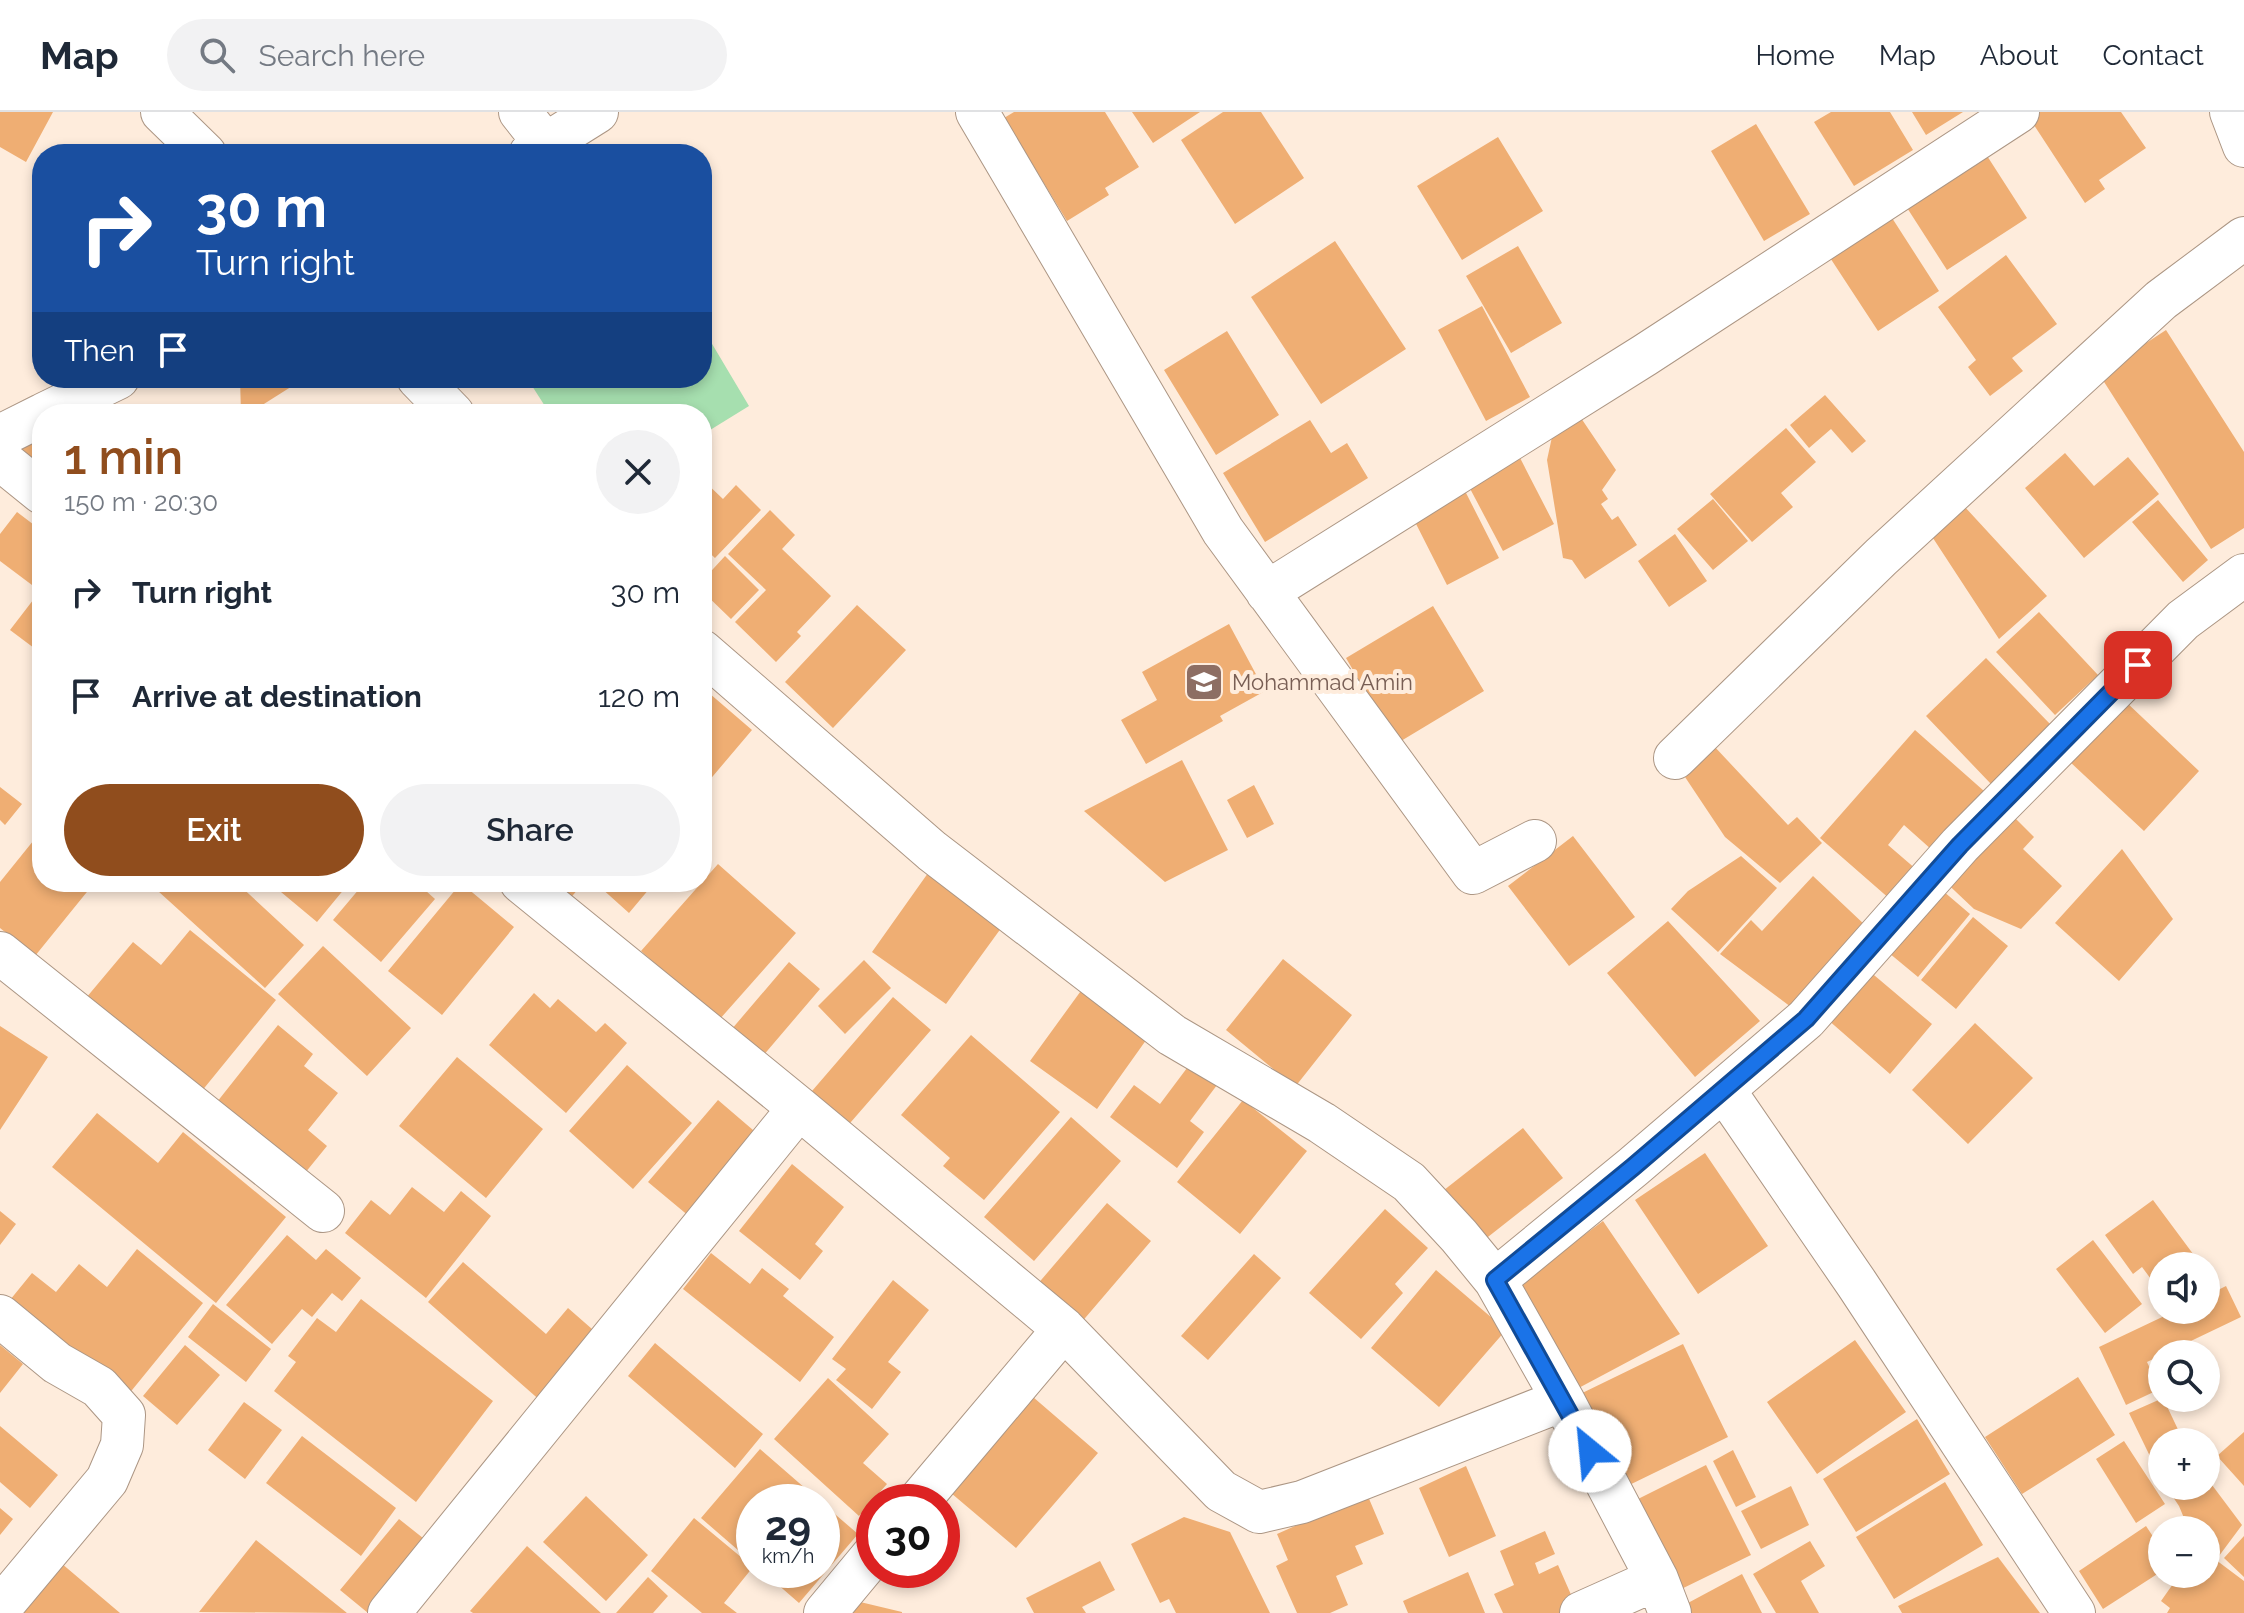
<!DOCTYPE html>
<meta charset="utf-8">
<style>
body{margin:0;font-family:Raleway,sans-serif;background:#f2f2f3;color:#1f2937;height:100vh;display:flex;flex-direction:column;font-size:30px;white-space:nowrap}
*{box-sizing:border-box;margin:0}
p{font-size:26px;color:#747a83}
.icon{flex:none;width:44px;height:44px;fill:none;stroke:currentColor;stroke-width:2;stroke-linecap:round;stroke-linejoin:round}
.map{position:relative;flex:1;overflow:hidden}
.drawer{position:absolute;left:32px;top:292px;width:680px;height:488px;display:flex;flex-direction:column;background:#fff;border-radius:32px;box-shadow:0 4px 12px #0003}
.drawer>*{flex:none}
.hud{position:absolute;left:32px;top:32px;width:680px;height:244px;border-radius:32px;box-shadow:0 4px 12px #0003;background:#1a4fa0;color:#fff;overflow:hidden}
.tools{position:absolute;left:2148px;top:1140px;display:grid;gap:16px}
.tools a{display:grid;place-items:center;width:72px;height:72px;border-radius:50%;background:#fff;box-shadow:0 4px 12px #0003;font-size:40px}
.speed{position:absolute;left:736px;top:1372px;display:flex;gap:16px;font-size:40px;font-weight:700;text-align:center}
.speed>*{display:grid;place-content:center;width:104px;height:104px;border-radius:50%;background:#fff;box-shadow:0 4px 12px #0003;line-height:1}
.speed small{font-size:20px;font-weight:400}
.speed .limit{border:12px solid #d22;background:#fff;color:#111}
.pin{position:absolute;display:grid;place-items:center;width:68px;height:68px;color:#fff;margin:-34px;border-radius:16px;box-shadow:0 4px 12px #0006}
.me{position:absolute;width:88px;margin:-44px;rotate:332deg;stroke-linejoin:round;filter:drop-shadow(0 0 6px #0008)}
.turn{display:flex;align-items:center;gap:28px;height:168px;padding:0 32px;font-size:36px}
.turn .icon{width:104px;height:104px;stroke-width:2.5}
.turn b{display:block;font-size:56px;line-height:68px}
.then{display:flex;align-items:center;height:76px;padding:0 32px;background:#0003;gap:16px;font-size:30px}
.round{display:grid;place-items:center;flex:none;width:84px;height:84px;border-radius:42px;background:#f2f2f3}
.head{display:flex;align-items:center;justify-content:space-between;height:136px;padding:0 32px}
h1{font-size:48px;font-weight:600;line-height:60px;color:#904d1d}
.primary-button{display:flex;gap:16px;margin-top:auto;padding:16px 32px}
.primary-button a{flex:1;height:92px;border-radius:48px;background:#904d1d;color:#fff;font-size:32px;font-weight:600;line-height:92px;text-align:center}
.primary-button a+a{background:#f2f2f3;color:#1f2937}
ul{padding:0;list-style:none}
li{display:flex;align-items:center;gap:24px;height:104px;padding:0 32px}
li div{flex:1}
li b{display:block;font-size:30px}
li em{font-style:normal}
header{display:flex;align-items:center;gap:48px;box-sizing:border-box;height:112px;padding:0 40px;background:#fff;border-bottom:2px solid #e0e1e3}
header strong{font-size:38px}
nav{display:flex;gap:44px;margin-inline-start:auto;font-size:28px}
.search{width:560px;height:72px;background:#f2f2f3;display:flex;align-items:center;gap:20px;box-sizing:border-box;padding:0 28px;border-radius:44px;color:#747a83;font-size:30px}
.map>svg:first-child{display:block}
.green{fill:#a6dfaf}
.building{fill:#efae73}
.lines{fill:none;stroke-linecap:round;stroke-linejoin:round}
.minor-casing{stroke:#ac9684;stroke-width:44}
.minor{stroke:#fff;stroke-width:42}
.route-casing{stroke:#114b97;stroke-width:20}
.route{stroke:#1a73e8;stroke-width:14}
.labels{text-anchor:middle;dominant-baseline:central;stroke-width:8;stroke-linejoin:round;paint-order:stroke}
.education-label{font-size:22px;fill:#785e54;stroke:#feecdc;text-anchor:start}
</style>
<header>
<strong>Map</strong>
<div class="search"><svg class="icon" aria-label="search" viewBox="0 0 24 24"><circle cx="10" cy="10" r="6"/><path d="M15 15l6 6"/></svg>Search here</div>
<nav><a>Home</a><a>Map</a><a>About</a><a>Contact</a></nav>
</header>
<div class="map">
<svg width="2244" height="1501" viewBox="0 0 2244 1501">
<rect width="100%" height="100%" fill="#feecdc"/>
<!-- green -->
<path class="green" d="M702 215 749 294 702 323V302H550L527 266H702Z"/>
<!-- building -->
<path class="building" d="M0 0H53L26 50 0 35Z
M1014 0H1105L1139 55 1105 76 1109 83 1067 109 1004 6Z
M1132 0H1200L1153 31Z
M1223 0H1261L1304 66 1235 112 1181 28Z
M1831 0H1890L1913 38 1854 74 1814 10Z
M1912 0H1963L1926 23Z
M2033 0H2121L2146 36 2099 68 2105 77 2085 91 2028 4Z
M1756 12 1810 102 1764 129 1711 39Z
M1498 25 1543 99 1462 148 1417 74Z
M1982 36 2027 106 1947 158 1902 88Z
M1885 95 1939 179 1878 219 1823 135Z
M1335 129 1406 237 1321 292 1251 185Z
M1518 134 1562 211 1511 241 1466 164Z
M2006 143 2057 212 2012 246 2023 259 1990 284 1968 255 1976 248 1938 195Z
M1482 194 1530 285 1486 309 1438 218Z
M2166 218 2244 340V416L2211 437 2099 262Z
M1227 219 1279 303 1216 343 1164 258Z
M240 266H305L248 302H241Z
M1825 283 1866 329 1852 341 1831 317 1809 336 1790 313Z
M1581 306 1616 358 1602 378 1608 387 1601 392 1612 408 1618 404 1637 433 1585 467 1572 448 1563 446 1547 348 1552 325Z
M1310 308 1331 341 1347 331 1368 366 1265 430 1223 361Z
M1786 316 1816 350 1781 381 1793 395 1752 430 1710 382Z
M42 319V360L12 337Z
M2065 341 2094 374 2128 345 2159 382 2084 446 2025 376Z
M1518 342 1554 412 1503 439 1466 369Z
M702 367 723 387 736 373 761 398 715 446 702 434Z
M1462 373 1499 446 1447 473 1410 400Z
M1713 387 1748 429 1713 458 1677 417Z
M2158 388 2208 448 2183 470 2132 410Z
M1964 394 2047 484 1999 527 1931 423Z
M770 398 795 423 782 437 831 484 797 520 801 524 776 550 735 510 766 478 728 442Z
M17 400 42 419V526L34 536 10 518 40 479 0 449V422Z
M1675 422 1707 469 1669 495 1638 449Z
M725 444 759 478 731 507 702 479V469Z
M857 493 906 538 833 616 785 570Z
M1433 494 1484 579 1396 632 1346 546Z
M2039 500 2098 563 2055 603 1996 540Z
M1229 512 1265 579 1220 604 1223 609 1146 652 1121 608 1157 588 1142 560Z
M1986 546 2051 613 1991 672 1926 604Z
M702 575 752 618 702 677Z
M2125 589 2199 659 2144 719 2069 649Z
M1915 618 1984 679 1932 738 1904 713 1888 733 1917 758 1891 788 1820 726Z
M1713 633 1788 713 1797 705 1822 731 1780 771 1725 725 1681 659Z
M1182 648 1228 738 1165 770 1084 699Z
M1254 673 1274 712 1247 726 1227 688Z
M0 675 22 692 5 713 0 708Z
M2002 693 2034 725 2023 737 2062 774 2021 817 1974 797 1937 762Z
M42 718V770H95L35 844 0 816V770Z
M1573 724 1635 805 1569 854 1508 774Z
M2122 737 2173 807 2119 869 2055 811Z
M1741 744 1777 776 1718 840 1671 797 1688 779Z
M718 752 796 821 719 908 641 839Z
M933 754 1007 808 946 892 872 840Z
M1813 764 1866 814 1791 895 1720 842 1751 808 1762 819Z
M148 770H236L304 833 265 876Z
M269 770H350L317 810Z
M365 770H416L435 787 381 850 333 808Z
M534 770H584L563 795Z
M604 770H655L629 801 600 775Z
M461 771 514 815 442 903 388 859Z
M1936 773 1970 802 1918 865 1883 836Z
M1973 805 2008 834 1956 897 1921 868Z
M1668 809 1760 909 1695 965 1607 861Z
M190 818 276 888 201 980 86 886 133 830 161 853Z
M323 834 411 916 367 964 278 882Z
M1283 847 1352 903 1295 975 1226 918Z
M864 848 891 876 845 922 818 894Z
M789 850 820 877 762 945 731 918Z
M1868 858 1932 912 1890 962 1827 907Z
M1083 876 1149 924 1097 997 1030 949Z
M534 881 550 896 558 887 596 920 605 911 627 931 566 1001 489 933Z
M893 885 931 918 844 1018 806 986Z
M1975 911 2033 966 1968 1032 1912 978Z
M278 913 313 942 304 954 338 981 308 1018 327 1034 305 1061 217 990Z
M0 914 48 945 0 1018Z
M971 923 1060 1000 984 1088 943 1054 950 1046 901 1003Z
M457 945 543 1017 486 1086 399 1014Z
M1190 952 1217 973 1190 1009 1204 1020 1177 1056 1110 1005 1134 973 1160 992Z
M627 953 692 1011 633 1077 569 1019Z
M718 988 760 1024 690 1105 648 1070Z
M1243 988 1307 1039 1240 1122 1177 1070Z
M97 1001 158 1051 183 1020 286 1105 216 1191 52 1055Z
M1071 1005 1121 1049 1034 1149 984 1105Z
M1523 1016 1563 1066 1479 1132 1439 1082Z
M1705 1041 1768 1134 1698 1182 1635 1088Z
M792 1052 844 1095 815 1132 823 1139 800 1168 739 1119Z
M412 1075 444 1100 461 1079 491 1104 426 1186 345 1121 371 1088 390 1103Z
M2153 1088 2202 1154H2162V1182L2142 1155 2133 1162 2105 1123Z
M1107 1091 1151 1129 1080 1212 1036 1174Z
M1385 1097 1428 1136 1395 1172 1403 1181 1361 1227 1309 1181Z
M0 1099 16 1112 0 1133Z
M1603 1109 1680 1222 1573 1279 1513 1176Z
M287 1123 316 1148 326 1137 361 1166 342 1189 332 1181 312 1205 302 1197 272 1232 226 1193Z
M2093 1128 2142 1192 2105 1221 2056 1157Z
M137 1137 203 1191 128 1283 10 1188 32 1161 56 1180 79 1152 107 1175Z
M711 1141 750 1172 762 1156 789 1177 783 1184 834 1225 800 1270 683 1177Z
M1254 1142 1281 1166 1208 1248 1181 1224Z
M463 1150 546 1222 568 1196 600 1224 543 1291 428 1190Z
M1436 1158 1506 1218 1439 1295 1371 1236Z
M893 1168 929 1198 888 1250 901 1260 872 1297 836 1268 846 1257 832 1247Z
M2226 1174 2241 1205 2147 1250 2160 1277 2126 1293 2099 1235 2177 1198H2206V1184Z
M361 1187 493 1289 416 1390 274 1279 296 1250 288 1244 317 1206 336 1220Z
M213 1192 271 1237 246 1270 188 1225Z
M1855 1228 1906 1300 1817 1362 1767 1290Z
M655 1231 763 1322 735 1356 628 1264Z
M1683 1232 1728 1325 1619 1378 1574 1285Z
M0 1233 23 1252 0 1281Z
M185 1233 220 1263 177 1313 143 1284Z
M2078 1265 2115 1323 2022 1382 1985 1325Z
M828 1266 889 1322 863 1351 887 1372 859 1404 774 1327Z
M1033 1285 1098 1341 1016 1436 951 1381Z
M2163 1286 2184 1330H2162V1369L2129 1301Z
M244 1290 282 1318 245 1367 208 1338Z
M1917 1307 1950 1362 1856 1420 1823 1367Z
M0 1314 58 1363 30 1396 0 1370Z
M2244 1320V1374L2217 1344Z
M302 1324 396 1396 361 1444 266 1371Z
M2124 1329 2165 1392 2136 1411 2096 1347Z
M760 1337 821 1390H754V1452L701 1406Z
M1733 1338 1756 1385 1736 1395 1713 1349Z
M1706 1353 1751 1443 1667 1484 1624 1394Z
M1466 1354 1496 1424 1449 1445 1419 1376Z
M2206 1365 2242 1413 2216 1448 2244 1469V1501H2167L2170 1496 2161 1489 2180 1462H2206V1418H2189L2179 1394 2169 1379 2178 1374H2206Z
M1945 1370 1983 1433 1894 1487 1856 1425Z
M1791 1374 1809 1413 1761 1437 1741 1399Z
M1367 1382 1384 1422 1355 1434 1363 1452 1336 1464 1348 1493 1330 1501H1297L1276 1454 1288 1448 1277 1422Z
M586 1384 648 1443 606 1489 543 1430Z
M822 1391 858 1422 799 1491 761 1458H822Z
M0 1396 13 1407 0 1423Z
M1184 1405 1230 1420 1270 1501H1176L1169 1487 1160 1491 1131 1432Z
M694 1406 753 1455 724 1491 737 1501H702L651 1459Z
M399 1407 428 1430 370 1501H368L340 1478Z
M2146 1414 2162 1438V1459L2103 1497 2079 1459Z
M1545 1419 1555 1442 1535 1451 1539 1462 1558 1453 1576 1494 1559 1501H1503L1494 1482 1514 1473 1500 1439Z
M2244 1424V1465L2224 1446Z
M256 1428 347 1501 199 1500Z
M1810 1429 1825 1454 1801 1469 1819 1501H1776L1753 1462Z
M527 1434 601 1501H473L470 1499Z
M1998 1445 2040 1501H1902L1898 1494Z
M1100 1449 1115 1478 1082 1495 1086 1501H1034L1026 1486Z
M61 1451 120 1501H18Z
M1468 1460 1485 1501H1408L1403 1489Z
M1742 1462 1762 1501H1674L1673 1499Z
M648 1465 668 1484 653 1501H616Z
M856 1489 902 1500V1501H845Z"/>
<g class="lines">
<!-- minor casing -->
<g class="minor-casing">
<path id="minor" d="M162 0 205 42
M520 0 546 33
M977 0 1223 419 1473 761 1535 729
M2231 0 2244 34
M530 42 597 0
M418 266 453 302
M44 302 118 266
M0 324 42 303
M0 347 42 381
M1267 480 1645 243 2018 0
M702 539 932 739 1172 923 1322 1011 1409 1070 1459 1124 1495 1168
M1675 646 1881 445 2161 188 2244 126
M521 770 799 996 1064 1217 1221 1379 1259 1400 1302 1390 1563 1288
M0 841 323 1099
M1724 978 1857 1172 2074 1501
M0 1204 57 1251 99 1275 124 1303 122 1333 107 1368 0 1496
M918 1390 1064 1217
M389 1501 799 996
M825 1501 874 1442
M1581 1501 1657 1467
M1670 1501 1657 1467 1563 1288 1495 1168 1633 1055 1806 907 1960 733 2183 508 2244 463"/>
</g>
<!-- minor -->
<use href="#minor" class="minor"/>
</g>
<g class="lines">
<!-- route casing -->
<g class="route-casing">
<path id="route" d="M1590 1339 1495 1168 1633 1055 1806 907 1960 733 2138 553"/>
</g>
<!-- route -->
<use href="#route" class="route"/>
</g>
<!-- icons -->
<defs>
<g id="school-square" transform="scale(2)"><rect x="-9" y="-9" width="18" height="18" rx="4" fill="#8d6e63" stroke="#feecdc"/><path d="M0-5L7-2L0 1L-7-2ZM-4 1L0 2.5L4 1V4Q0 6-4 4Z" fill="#fff"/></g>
</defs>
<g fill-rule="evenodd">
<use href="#school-square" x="1204" y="570"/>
</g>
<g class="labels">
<!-- education labels -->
<g class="education-label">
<text x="1232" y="570">Mohammad Amin</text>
</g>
</g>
</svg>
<div class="tools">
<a><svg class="icon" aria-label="sound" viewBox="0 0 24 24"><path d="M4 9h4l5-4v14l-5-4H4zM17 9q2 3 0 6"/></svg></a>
<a><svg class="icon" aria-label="search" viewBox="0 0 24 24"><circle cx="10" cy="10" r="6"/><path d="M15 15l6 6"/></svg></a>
<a>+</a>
<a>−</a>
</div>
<div class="speed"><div>29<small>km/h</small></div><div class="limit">30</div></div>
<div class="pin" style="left:2138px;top:553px;background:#d93025"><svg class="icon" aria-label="arrive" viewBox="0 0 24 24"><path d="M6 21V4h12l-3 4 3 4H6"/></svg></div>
<svg class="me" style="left:1590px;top:1339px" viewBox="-20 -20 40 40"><circle r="19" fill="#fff"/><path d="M0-13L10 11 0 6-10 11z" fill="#1a73e8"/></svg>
<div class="hud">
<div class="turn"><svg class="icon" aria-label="right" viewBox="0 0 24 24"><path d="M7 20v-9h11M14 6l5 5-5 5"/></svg><div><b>30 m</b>Turn right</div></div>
<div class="then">Then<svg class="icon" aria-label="arrive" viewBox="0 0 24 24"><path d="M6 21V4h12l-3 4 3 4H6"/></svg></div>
</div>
<section class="drawer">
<div class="head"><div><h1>1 min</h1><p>150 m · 20:30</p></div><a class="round"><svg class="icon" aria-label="close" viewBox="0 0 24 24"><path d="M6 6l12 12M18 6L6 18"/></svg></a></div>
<ul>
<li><svg class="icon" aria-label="right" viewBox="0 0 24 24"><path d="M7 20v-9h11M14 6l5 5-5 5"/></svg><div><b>Turn right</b></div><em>30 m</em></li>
<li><svg class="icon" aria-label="arrive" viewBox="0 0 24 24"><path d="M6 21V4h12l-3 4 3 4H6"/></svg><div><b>Arrive at destination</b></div><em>120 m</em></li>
</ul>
<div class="primary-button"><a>Exit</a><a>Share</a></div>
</section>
</div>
